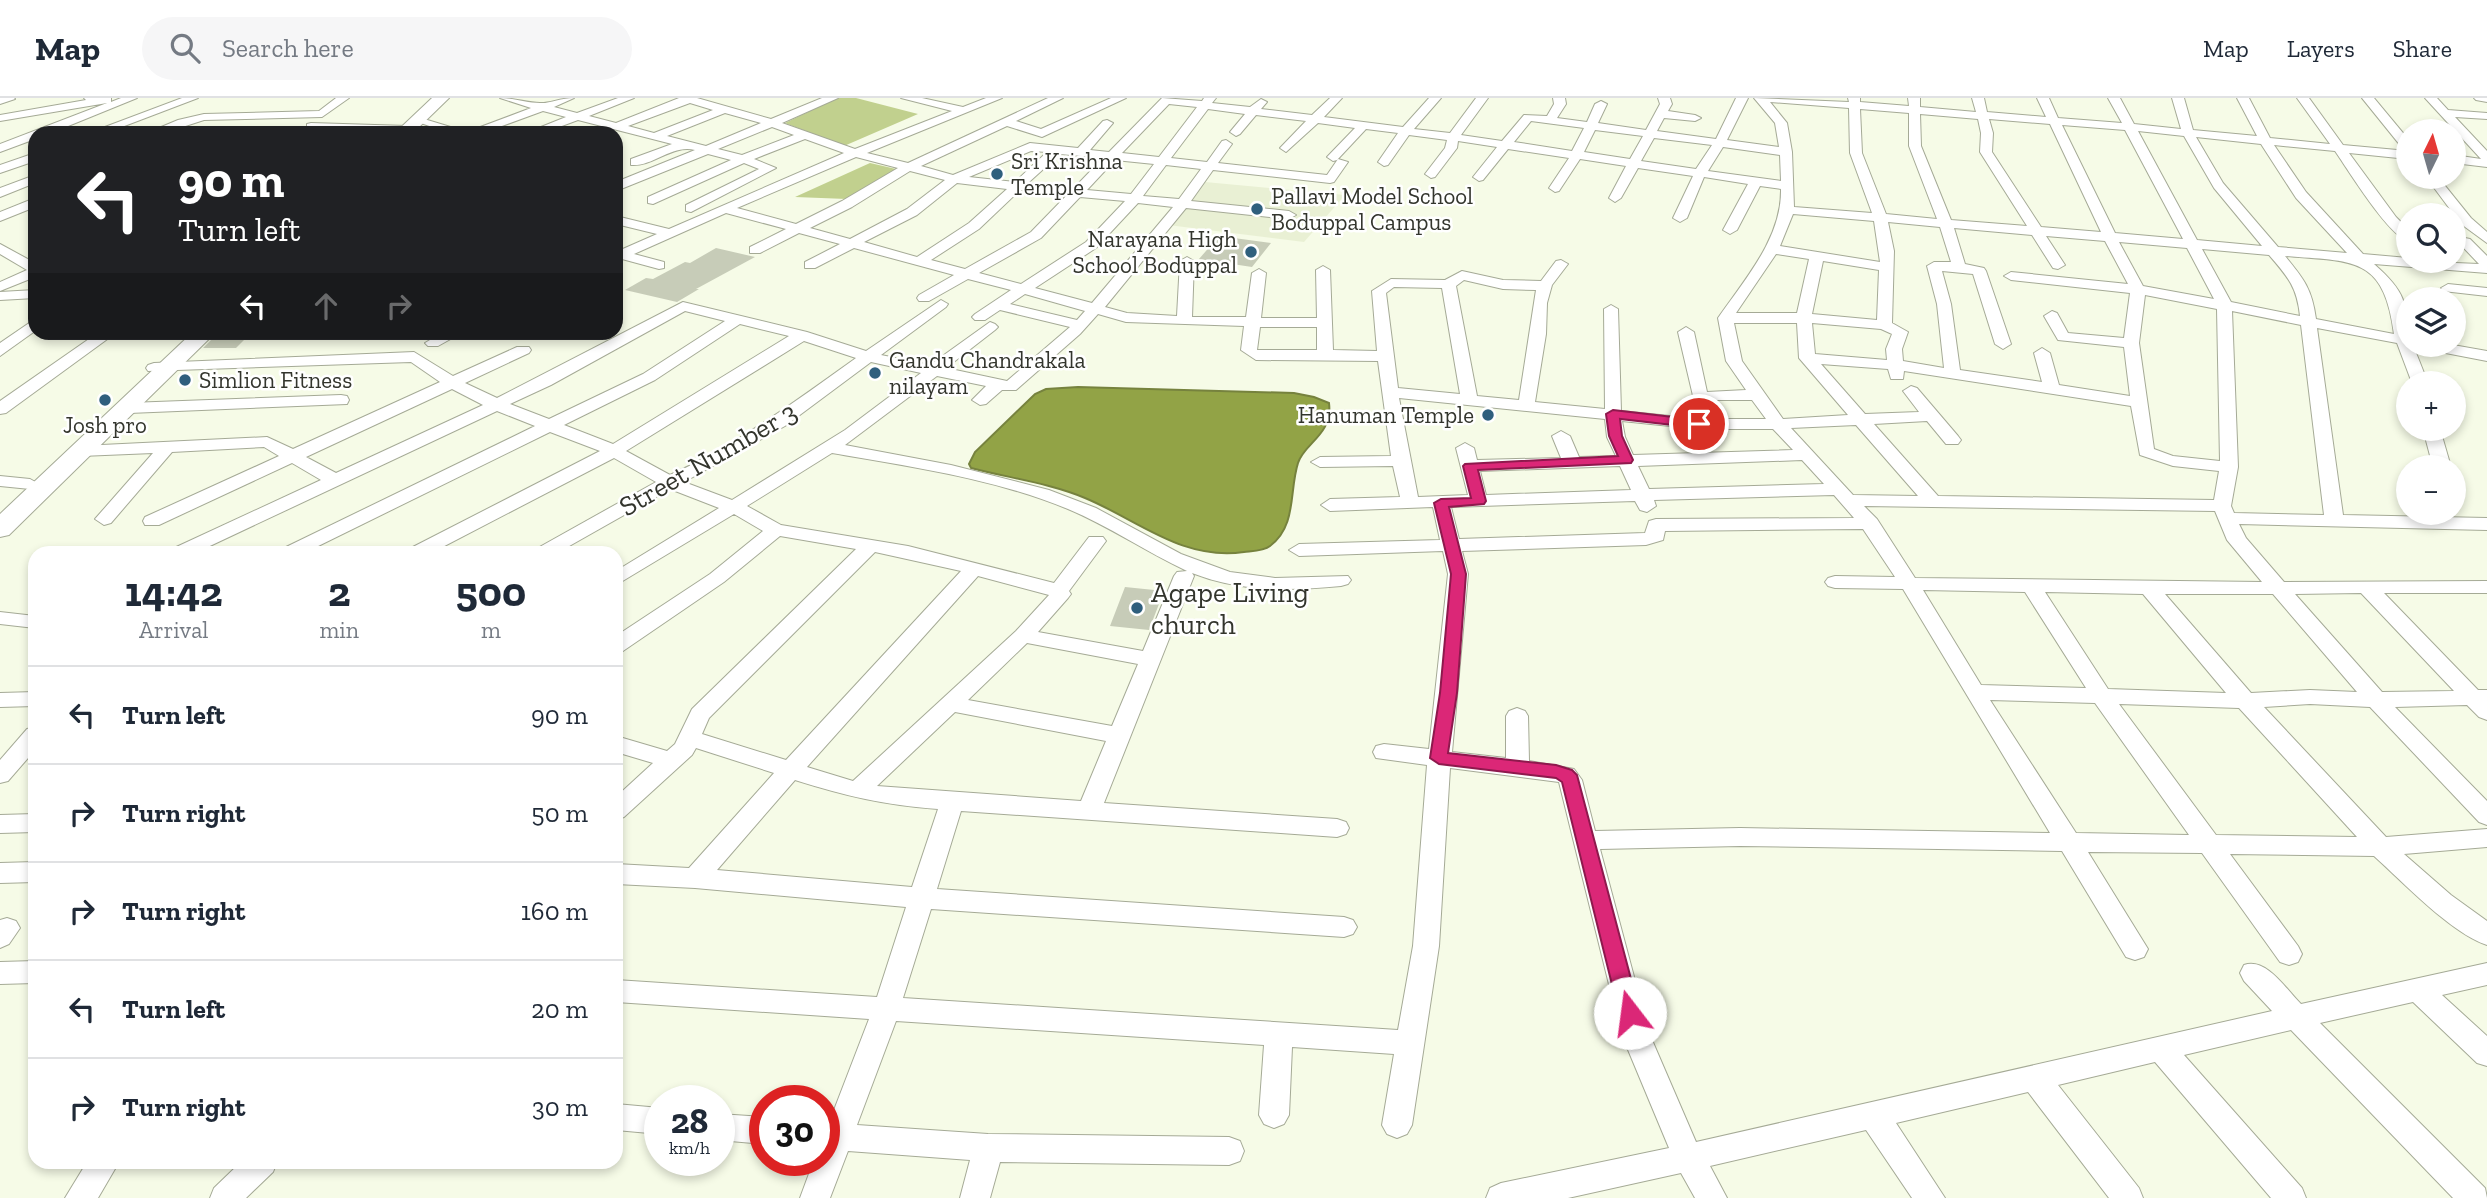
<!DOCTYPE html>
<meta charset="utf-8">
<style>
body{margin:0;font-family:"Zilla Slab",serif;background:#f6f6f7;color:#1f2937;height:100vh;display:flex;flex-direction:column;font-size:26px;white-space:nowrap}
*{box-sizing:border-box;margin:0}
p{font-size:23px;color:#747a83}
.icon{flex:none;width:38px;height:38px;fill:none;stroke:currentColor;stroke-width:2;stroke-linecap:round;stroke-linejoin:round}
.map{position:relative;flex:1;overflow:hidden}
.details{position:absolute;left:28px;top:448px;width:595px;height:623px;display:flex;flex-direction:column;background:#fff;border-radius:21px;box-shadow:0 4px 10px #0003}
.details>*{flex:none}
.top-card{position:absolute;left:28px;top:28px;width:595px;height:214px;border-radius:21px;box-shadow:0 4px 10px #0003;background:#202124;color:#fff;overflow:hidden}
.needle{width:46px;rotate:5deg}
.fabs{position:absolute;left:2396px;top:21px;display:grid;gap:14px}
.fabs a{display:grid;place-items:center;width:70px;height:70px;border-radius:50%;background:#fff;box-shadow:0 4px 10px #0003;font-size:35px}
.speed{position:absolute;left:644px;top:987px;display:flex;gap:14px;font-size:35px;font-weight:700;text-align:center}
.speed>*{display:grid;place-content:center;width:91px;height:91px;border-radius:50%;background:#fff;box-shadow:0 4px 10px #0003;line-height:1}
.speed small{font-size:18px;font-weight:400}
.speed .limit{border:10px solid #d22;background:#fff;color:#111}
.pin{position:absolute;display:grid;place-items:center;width:60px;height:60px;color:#fff;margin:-30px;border:4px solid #fff;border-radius:50%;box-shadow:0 2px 7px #0007}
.me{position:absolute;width:77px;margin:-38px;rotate:345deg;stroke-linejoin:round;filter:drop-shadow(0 0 5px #0008)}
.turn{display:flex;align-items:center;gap:24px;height:147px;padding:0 35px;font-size:32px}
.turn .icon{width:91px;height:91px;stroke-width:2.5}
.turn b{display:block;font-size:49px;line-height:60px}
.lanes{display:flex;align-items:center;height:66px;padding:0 35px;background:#0003;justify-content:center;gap:35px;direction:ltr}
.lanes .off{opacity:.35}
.eta{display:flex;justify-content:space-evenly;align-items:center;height:119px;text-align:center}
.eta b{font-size:42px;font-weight:800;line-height:49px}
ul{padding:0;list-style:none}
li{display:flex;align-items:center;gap:21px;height:98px;padding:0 35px;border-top:2px solid #e0e1e3}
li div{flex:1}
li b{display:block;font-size:26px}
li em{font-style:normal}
header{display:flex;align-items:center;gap:42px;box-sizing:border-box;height:98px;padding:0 35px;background:#fff;border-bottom:2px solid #e0e1e3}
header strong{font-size:33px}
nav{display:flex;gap:38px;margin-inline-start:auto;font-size:24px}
.search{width:490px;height:63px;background:#f6f6f7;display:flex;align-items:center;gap:18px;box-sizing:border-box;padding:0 24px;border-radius:38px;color:#747a83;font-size:26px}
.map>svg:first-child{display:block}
.built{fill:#e9f0d4}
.green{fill:#c1d08e}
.water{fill:#92a346;stroke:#76823e;stroke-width:2}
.building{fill:#c7ccb8}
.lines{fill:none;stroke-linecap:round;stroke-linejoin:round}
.street-casing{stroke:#a5aa96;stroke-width:2}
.secondary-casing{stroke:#a5aa96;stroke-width:2}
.street{fill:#fff;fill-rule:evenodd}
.secondary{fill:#fff;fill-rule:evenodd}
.route{fill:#db2777;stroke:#8e194d;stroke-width:2}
.poi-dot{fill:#2f5f7d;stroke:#fff;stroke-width:2.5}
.labels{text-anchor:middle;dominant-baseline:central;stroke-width:5;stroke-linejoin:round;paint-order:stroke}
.far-poi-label{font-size:23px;fill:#33352d;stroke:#fff;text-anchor:start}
.street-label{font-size:28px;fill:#33352d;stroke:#fff}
.poi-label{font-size:28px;fill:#33352d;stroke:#fff;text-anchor:start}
</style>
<header>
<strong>Map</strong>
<div class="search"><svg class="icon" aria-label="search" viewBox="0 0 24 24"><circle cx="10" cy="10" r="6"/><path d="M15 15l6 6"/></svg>Search here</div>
<nav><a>Map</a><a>Layers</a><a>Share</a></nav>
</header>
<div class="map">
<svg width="2487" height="1100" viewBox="0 0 2487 1100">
<rect width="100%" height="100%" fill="#f6fbe7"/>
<!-- built -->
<path class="built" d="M1205 84 1345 97 1304 144 1168 127Z"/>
<!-- green -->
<path class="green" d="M837 0H856L918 16 844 48 785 25Z
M870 65 896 71 847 101 795 99Z"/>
<!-- water -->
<path class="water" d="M1078 289 1294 295 1314 299 1329 305C1333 337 1304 345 1298 365 1289 393 1297 428 1270 448 1264 453 1252 453 1244 454 1182 463 1138 422 1085 400 1049 385 1009 380 971 370L969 366 975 354 1035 296 1046 291Z"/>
<!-- building -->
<path class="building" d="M1219 138 1271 145 1252 169 1199 161Z
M716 150 755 159 696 191H699L677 204 625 192 646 180 653 181 685 164 690 165Z
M252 234 236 250H203L218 235Z
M1125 489 1164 493 1149 532 1110 528Z"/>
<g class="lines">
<!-- street casing -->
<g class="street-casing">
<path id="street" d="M0 0H14L15 1 0 6Z
M84 0H111V4L121 0H137L51 35H35V41L0 54V46L107 5 0 23V17L86 2Z
M182 0H198L106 35H89Z
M336 0H349L322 19 204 22 164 35H147L178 22 204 16 319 13Z
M500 0C514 0 527 5 540 5 548 6 561 0 574 0L554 9 577 15 618 0H634L589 18 616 25 679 0H697L771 21 822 0H838L782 25 855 51 952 13 901 0H922L963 9 986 0H1002L867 55 908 65 1048 0H1063L1016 23 1041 31 1111 0H1126L1042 39 1007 28 921 68 953 77 1030 45 1078 50 1103 23 1107 22 1113 25 1090 52 1109 54 1162 0 1202 3 1204 0H1216L1212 5 1250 9 1261 1 1267 4 1261 11 1312 17 1330 0H1342L1324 19 1403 29 1429 0H1441L1414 31 1450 35 1476 0H1488L1461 37 1502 43 1524 17 1547 18 1554 6 1553 0H1565L1566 6 1557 20 1587 24 1595 6 1601 3 1607 6 1598 25 1646 32 1660 6 1658 0H1670L1672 6 1668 13 1695 17 1701 20 1695 23 1664 20 1657 33 1716 41 1736 0H1748L1727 42 1779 49 1775 25 1754 0 1849 4 1848 0H1860V4L1909 8 1908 0H1920V9L1976 14 1972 0H1984L1987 14 2046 19 2037 0H2049L2058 20 2122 25 2108 0H2120L2134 26 2181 31 2172 0H2184L2193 32 2257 38 2237 0H2249L2270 40 2330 46 2297 0H2309L2343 47 2408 53V61L2349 55 2396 119 2408 131V143C2388 137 2349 73 2335 53L2274 47 2306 94 2363 156 2408 160V163L2479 166 2458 144 2465 140 2470 141 2487 158V175L2374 166C2405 193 2408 205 2408 247H2413L2428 285H2412L2397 245 2317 230 2343 417 2487 420V432L2239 426 2246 440 2284 484 2487 483V495H2384L2478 592H2487V622L2479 619 2467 607 2395 609 2487 703V727L2479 724 2370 609 2310 606 2264 609 2386 739 2487 731V749L2404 756 2451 797 2487 823V847C2452 836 2403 784 2374 758L2230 756 2298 848 2302 856 2298 864 2289 867 2280 864 2202 755 2088 754 2148 851 2144 859 2135 862 2126 859 2062 753 1740 748 1600 751 1649 935 1696 1044 2272 913 2244 883 2240 875 2244 867C2266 859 2286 891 2301 906L2487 865V887L2442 897 2487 938V968L2477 965 2413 904 2320 925 2485 1090 2487 1100H2453L2291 932 2184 957 2302 1090 2306 1100H2271L2155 964 2058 987 2139 1090 2143 1100H2109L2028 994 1896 1025 1945 1100H1912L1866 1032 1710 1068 1727 1100H1695L1681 1075 1568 1100H1486L1490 1090 1501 1085 1669 1050 1621 935 1559 684 1450 670 1439 848 1412 1027 1407 1036 1397 1040 1387 1036 1382 1027 1394 956 1292 949 1289 1017 1284 1026 1274 1030 1264 1026 1259 1017 1264 947 896 923 857 1027 988 1036 1229 1039 1240 1043 1244 1053 1240 1063 1229 1067 1000 1064 990 1100H960L970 1062 848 1053 830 1100H800L814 1062H824V1024L829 1025 869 921 616 904V882L877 899 906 809 695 790 616 786V766L689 770 774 675 696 650 692 657 624 719 616 722V699L653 665 616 654V638L667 653 675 646 692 611 856 451 780 438 724 484 623 553 616 555V538L710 476 763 433 734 416 616 487V473L719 410 670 391 557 455H533L536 451 656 384 614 360 431 455H406L409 451 600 353 550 334 304 455H279L282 451 535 328 497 313 195 455H169L172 451 321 382 292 365 159 427H145L143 423 145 419 279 358 264 349 172 354 111 425 104 427 95 421 153 355 81 358 72 353 81 348 267 339 293 351 440 284 411 264 148 273 146 270 148 267 154 265 414 254 453 278 517 249H529L531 252 529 255 465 285 497 300 683 204 807 234 866 253 941 202 948 206 946 209 881 257 930 267 990 224 995 226 998 229 995 232 946 270 1007 283 1070 229 1000 212 985 222H975L972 219 975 216 1011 192 968 181 929 203H919L917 200 919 197 954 177 854 150 815 170H805V164L840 146 799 135 760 155H750V149L786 131 726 115 634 156 664 164V170L659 171 622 161 616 163V154L657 136 616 126V118L669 131 844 55 805 41 754 61 776 70 691 114 686 113V107L759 71 744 65 653 106 648 105V99L731 62 708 56 616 93V84L695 52C672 46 653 69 631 67V61L672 46 578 22 543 35H526L566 19 543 13 483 35H449L418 24 424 21 467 34 531 10ZM1770 4 1849 10 1850 55 1872 115 1794 109 1792 54 1787 25ZM690 5 713 12 654 35 628 28ZM1169 6 1197 9 1159 59 1122 55ZM1208 11 1245 16 1230 34 1236 38 1240 36 1256 17 1306 23 1280 50 1286 54 1318 25 1355 30 1327 59 1333 63 1337 62 1366 31 1398 35 1378 64 1384 68 1388 67 1409 37 1447 42 1445 50 1425 76 1431 80 1435 79 1457 50 1458 43 1497 49 1473 79 1479 83 1483 82 1508 51 1569 60 1549 90 1555 94 1559 93 1580 61 1626 68 1609 100 1615 104 1621 100 1638 70 1693 78 1673 120 1680 124 1687 120 1704 79 1748 86 1723 132 1730 136 1737 132 1760 88 1781 91C1782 140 1745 181 1718 220L1726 263 1746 292 1707 294 1694 234 1686 229 1678 234 1694 302H1752L1766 321H1699L1621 313 1618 211 1611 207 1604 211 1605 311 1535 304 1546 236 1547 205 1552 187 1568 166 1561 162 1556 163 1541 183 1503 182 1462 173 1445 182 1391 181 1372 193 1377 253 1333 252 1330 172 1323 168 1316 172 1317 220H1261L1266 175 1259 171 1252 175 1246 219H1192L1194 163 1187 159 1180 163 1177 218 1127 215 1105 209 1186 110 1289 121 1296 117 1289 113 1191 103 1213 72 1330 85 1334 84 1348 64 1338 61 1327 77 1218 65 1232 46 1226 42 1222 43 1207 64 1171 60ZM1860 11 1909 15V48L1937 121 1886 116 1862 55ZM725 15 761 25 706 48 667 38ZM1920 16 1978 21 1981 35 1980 54 2027 128 1951 122 1921 48ZM1989 21 2050 26 2101 134 2041 129 1992 54 1993 35ZM1531 23 1584 30 1572 53 1514 44ZM2062 27 2125 32 2183 141 2115 135ZM772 29 794 37 742 57 718 51ZM1595 32 1643 38 1630 61 1584 54ZM2138 33 2184 38 2214 90 2262 148 2197 142ZM2196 39 2261 46 2296 100 2347 155 2278 149 2223 85ZM1654 40 1712 47 1696 71 1641 63ZM1723 49 1780 57 1781 83 1708 73ZM1031 53 1047 54 1015 84 969 79ZM1060 56 1103 60 1074 90 1028 85ZM856 59 898 70 842 103 796 126 737 110ZM1115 62 1154 66 1131 96 1087 92ZM1166 67 1201 71 1179 101 1143 98ZM910 73 945 82 907 111 850 141 810 130 852 109ZM957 85 1007 91 969 125 917 159 864 144 917 117ZM1020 92 1067 97 1031 134 965 171 931 162 979 131ZM1080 99 1125 103 1086 144 1021 186 979 175 1041 140ZM1138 105 1173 109 1092 205 1035 190 1096 150ZM1793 116 1874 123 1880 164 1780 148ZM1888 124 1940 129 1951 164H1934L1927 168 1937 206 1944 270 1903 263 1902 251 1908 234 1892 225 1894 153ZM1954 130 2032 137 2053 170 2058 171 2065 167 2046 138 2105 143 2128 186 2011 174 2004 178 2011 182 2130 195 2124 240 2068 235 2057 215 2052 213 2044 218 2058 242 2124 249 2130 298 2059 287 2050 255 2042 250 2034 255 2042 284 1960 272 1951 206 1942 173 1973 176 1995 246 2003 251 2011 246 1986 173 1984 170 1965 166ZM2119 144 2187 150 2214 201 2143 188ZM2202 151 2269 157C2288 179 2297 189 2300 218L2231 204ZM1776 156 1809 161 1797 215H1736ZM2285 158C2352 164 2384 157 2394 236L2316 221C2312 191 2304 181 2285 158ZM1823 163 1879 172 1877 222 1812 216ZM1464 182 1503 191 1536 192 1519 302 1477 298 1456 188ZM1394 189 1442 190 1460 296 1398 290 1386 195ZM1025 196 1085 213 1077 222 1010 206ZM2145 197 2217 211 2220 363 2173 358 2154 351 2139 245ZM685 213 725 223 643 276 549 321 510 306 551 287ZM2232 213 2301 227 2324 417 2234 415 2231 408 2238 369ZM1098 216 1126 224 1244 228 1241 252 1256 262 1378 263 1391 358 1320 359 1311 364 1320 369 1393 368 1400 399 1330 401 1321 407 1330 413 1433 409 1440 442 1299 446 1289 452 1299 458 1443 453 1448 476 1429 651 1384 646 1376 648 1373 654 1376 660 1427 667 1413 848 1398 932 903 900 931 811 1344 839 1353 836 1357 829 1353 822 1344 819 937 791 961 713 1337 739 1346 736 1349 730 1346 724 1337 721 1104 705 1194 478 1192 475C1240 494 1289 493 1341 488L1348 486 1351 482 1348 478 1275 480 1230 474 1181 456 1096 410 1049 392 951 367 845 347 937 278 986 288 972 302 980 307 986 306 1002 292H1016L1080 236ZM1734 225H1797L1799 260 1848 317 1783 321 1742 263ZM1812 225 1881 231 1892 236 1886 251 1887 262 1815 256ZM740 226 789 238 613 346 564 327 655 282ZM1260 229H1317V252H1257ZM804 243 856 260C796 303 737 347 670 377L626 353ZM871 264 921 275 845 332 732 402 684 384 785 328ZM1821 266 1888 271 1891 281H1903L1904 273 2131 308 2140 357 2173 368 2219 373 2214 402 1938 398 1874 326 1927 323 1946 346H1958L1961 342 1958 338 1917 290 1911 288 1903 293 1919 314 1865 316ZM452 291 483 307 336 375 306 359ZM1399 300 1605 321 1607 339 1616 358 1579 359 1570 338 1561 333 1552 338 1561 360 1477 362 1474 350 1465 345 1456 350 1468 397 1418 399ZM1622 323 1699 331H1773L1793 352 1633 357 1625 339ZM1856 327 1918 398 1853 397 1791 330ZM832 355C911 369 993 380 1068 411 1109 428 1146 454 1187 473L1177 474 1174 478 1143 553 1038 534 1068 500 1071 496 1069 493 1106 443 1103 439H1089L1054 485 908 448 781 427 747 408ZM1802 362 1824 386 1649 391 1638 368ZM1620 368 1631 392 1486 397 1480 373ZM1834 397 1854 420 1656 421 1649 423 1645 435 1459 441 1451 409 1635 403 1640 412 1647 414 1656 408 1654 402ZM1864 408 2215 413 2227 442 2262 484 1915 480 1877 421ZM1863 431 1895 479 1835 478 1828 480 1825 484 1828 488 1835 490 1903 491 2050 735 1740 730 1595 733 1582 682 1574 671 1529 663 1528 618 1525 613 1517 610 1509 613 1506 618V660L1452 654 1468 476 1462 453 1646 447 1663 442 1665 433ZM875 454 961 473 786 662 702 636 709 620ZM978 478 1049 497 1016 533 853 683 807 669ZM1923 492 2025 494 2086 590 1981 587ZM2045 494 2143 496 2226 595 2108 591ZM2361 495 2454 593 2382 594 2295 496ZM2165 496H2273L2357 594 2310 592 2251 595ZM1027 545 1138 566 1112 628 968 602ZM1990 602 2095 605 2189 737 2076 735ZM2119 606 2239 610 2357 739 2216 737ZM955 614 1106 643 1081 703 877 688ZM795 682C846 698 884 707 938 711L912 789 717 772Z
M2362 0H2374L2408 41V53L2404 52Z
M2425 0H2437L2448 12 2487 15V21L2455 19 2487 53V69L2454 65V57L2481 61Z
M2474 0H2487V4L2476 2Z
M311 25 407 28 413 31 407 34 307 30V26Z
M35 55V63L0 75V67Z
M35 77V85L0 99V90Z
M2426 79H2438L2471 120 2487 134V145L2461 126Z
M35 100V109L0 123V114Z
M0 146 35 165V179L0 193V184L27 172 0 156Z
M2448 186 2487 190V198L2443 193 2441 190Z
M35 192V200L0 202V194Z
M35 221V233L0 258V245Z
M99 234H117L6 315 0 316V303Z
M443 234H463L438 248H428L425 245Z
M2422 247H2453L2487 253V263L2430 252Z
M341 297 347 298 349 302 347 306 129 315 121 310 129 305Z
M2423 331H2440L2451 369H2433Z
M0 378 30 381 39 386 30 391 0 388Z
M0 514 35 518V530L0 526Z
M35 594V608L0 609V595Z
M35 629V652L8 683 0 685V662L27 631Z
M35 716V734L0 735V717Z
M35 764V784L0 785V765Z
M7 820 16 823 20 830 9 846 0 850V822Z
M35 863V885L0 886V864Z
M616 1006 660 1010V1036L616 1032Z
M719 1016 765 1019V1046L719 1042Z
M87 1064H119L98 1100H65Z
M241 1064H277L273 1074 246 1100H210L214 1090Z"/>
</g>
<!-- secondary casing -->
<g class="secondary-casing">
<path id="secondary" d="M432 0H449L413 35H395Z
M193 234H216L9 437 0 439V416Z"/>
</g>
<!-- street -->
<use href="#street" class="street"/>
<!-- secondary -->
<use href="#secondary" class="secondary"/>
</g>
<!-- route -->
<path class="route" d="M1613 312 1699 322 1706 326 1699 330 1620 321 1622 338 1633 362 1631 365 1478 372 1486 403 1484 406 1449 409 1466 476 1457 595 1448 655 1556 667 1572 672 1577 677 1640 915 1637 922 1630 924 1622 922 1619 915 1562 684 1556 680 1439 666 1430 660 1440 595 1451 476 1434 405 1441 401 1471 400 1463 368 1465 366 1618 358 1609 338 1606 316Z"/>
<!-- markers -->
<g class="poi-dot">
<circle cx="997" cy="76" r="7"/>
<circle cx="1257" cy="111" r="7"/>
<circle cx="1251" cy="154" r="7"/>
<circle cx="875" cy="275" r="7"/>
<circle cx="185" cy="282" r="7"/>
<circle cx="105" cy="302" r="7"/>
<circle cx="1488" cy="317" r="7"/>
<circle cx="1137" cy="510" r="7"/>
</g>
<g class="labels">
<!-- far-poi labels -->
<g class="far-poi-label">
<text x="1011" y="63">Sri Krishna<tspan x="1011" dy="26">Temple</tspan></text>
<text x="1271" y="98">Pallavi Model School<tspan x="1271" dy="26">Boduppal Campus</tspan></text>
<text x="1237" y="141" text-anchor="end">Narayana High<tspan x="1237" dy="26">School Boduppal</tspan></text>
<text x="889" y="262">Gandu Chandrakala<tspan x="889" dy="26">nilayam</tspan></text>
<text x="199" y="282">Simlion Fitness</text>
<text x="1474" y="317" text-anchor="end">Hanuman Temple</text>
<text x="105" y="327" text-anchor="middle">Josh pro</text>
</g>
<!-- street labels -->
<g class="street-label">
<text transform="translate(708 361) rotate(-30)">Street Number 3</text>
</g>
<!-- poi labels -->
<g class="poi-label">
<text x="1151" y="494">Agape Living<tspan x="1151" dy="32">church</tspan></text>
</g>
</g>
</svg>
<div class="fabs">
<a><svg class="needle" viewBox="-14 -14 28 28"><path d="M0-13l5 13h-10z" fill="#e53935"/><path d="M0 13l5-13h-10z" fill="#747a83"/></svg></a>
<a><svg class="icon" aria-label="search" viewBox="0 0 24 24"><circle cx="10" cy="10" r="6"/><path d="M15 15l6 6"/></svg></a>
<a><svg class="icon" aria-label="layers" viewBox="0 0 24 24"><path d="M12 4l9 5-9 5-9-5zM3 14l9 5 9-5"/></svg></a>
<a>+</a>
<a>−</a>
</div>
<div class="speed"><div>28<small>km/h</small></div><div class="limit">30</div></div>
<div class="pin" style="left:1699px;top:326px;background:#d93025"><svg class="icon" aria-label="arrive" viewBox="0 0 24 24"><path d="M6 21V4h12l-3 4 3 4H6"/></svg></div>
<svg class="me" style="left:1630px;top:915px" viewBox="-20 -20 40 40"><circle r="19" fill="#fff"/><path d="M0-13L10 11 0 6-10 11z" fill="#db2777"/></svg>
<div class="top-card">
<div class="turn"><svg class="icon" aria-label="left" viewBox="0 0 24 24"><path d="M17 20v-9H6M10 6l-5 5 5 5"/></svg><div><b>90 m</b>Turn left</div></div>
<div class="lanes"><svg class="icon" aria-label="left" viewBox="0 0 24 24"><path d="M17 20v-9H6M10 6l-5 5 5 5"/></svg><svg class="icon off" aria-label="ahead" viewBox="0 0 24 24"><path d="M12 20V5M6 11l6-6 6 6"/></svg><svg class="icon off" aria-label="right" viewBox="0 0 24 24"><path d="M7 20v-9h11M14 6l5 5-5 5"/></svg></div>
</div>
<section class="details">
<div class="eta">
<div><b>14:42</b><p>Arrival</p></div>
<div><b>2</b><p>min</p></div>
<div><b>500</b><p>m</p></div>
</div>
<ul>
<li><svg class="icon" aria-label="left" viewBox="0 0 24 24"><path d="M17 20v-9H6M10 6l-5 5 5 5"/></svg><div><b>Turn left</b></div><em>90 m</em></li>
<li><svg class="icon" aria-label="right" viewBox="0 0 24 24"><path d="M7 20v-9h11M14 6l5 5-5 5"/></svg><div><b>Turn right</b></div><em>50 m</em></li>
<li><svg class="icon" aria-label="right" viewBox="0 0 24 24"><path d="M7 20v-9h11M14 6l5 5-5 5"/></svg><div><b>Turn right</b></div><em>160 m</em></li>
<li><svg class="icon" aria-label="left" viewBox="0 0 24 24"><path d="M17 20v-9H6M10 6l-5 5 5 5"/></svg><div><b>Turn left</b></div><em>20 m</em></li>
<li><svg class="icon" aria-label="right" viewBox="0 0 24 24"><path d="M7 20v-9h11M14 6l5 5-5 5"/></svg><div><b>Turn right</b></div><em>30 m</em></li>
</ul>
</section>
</div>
